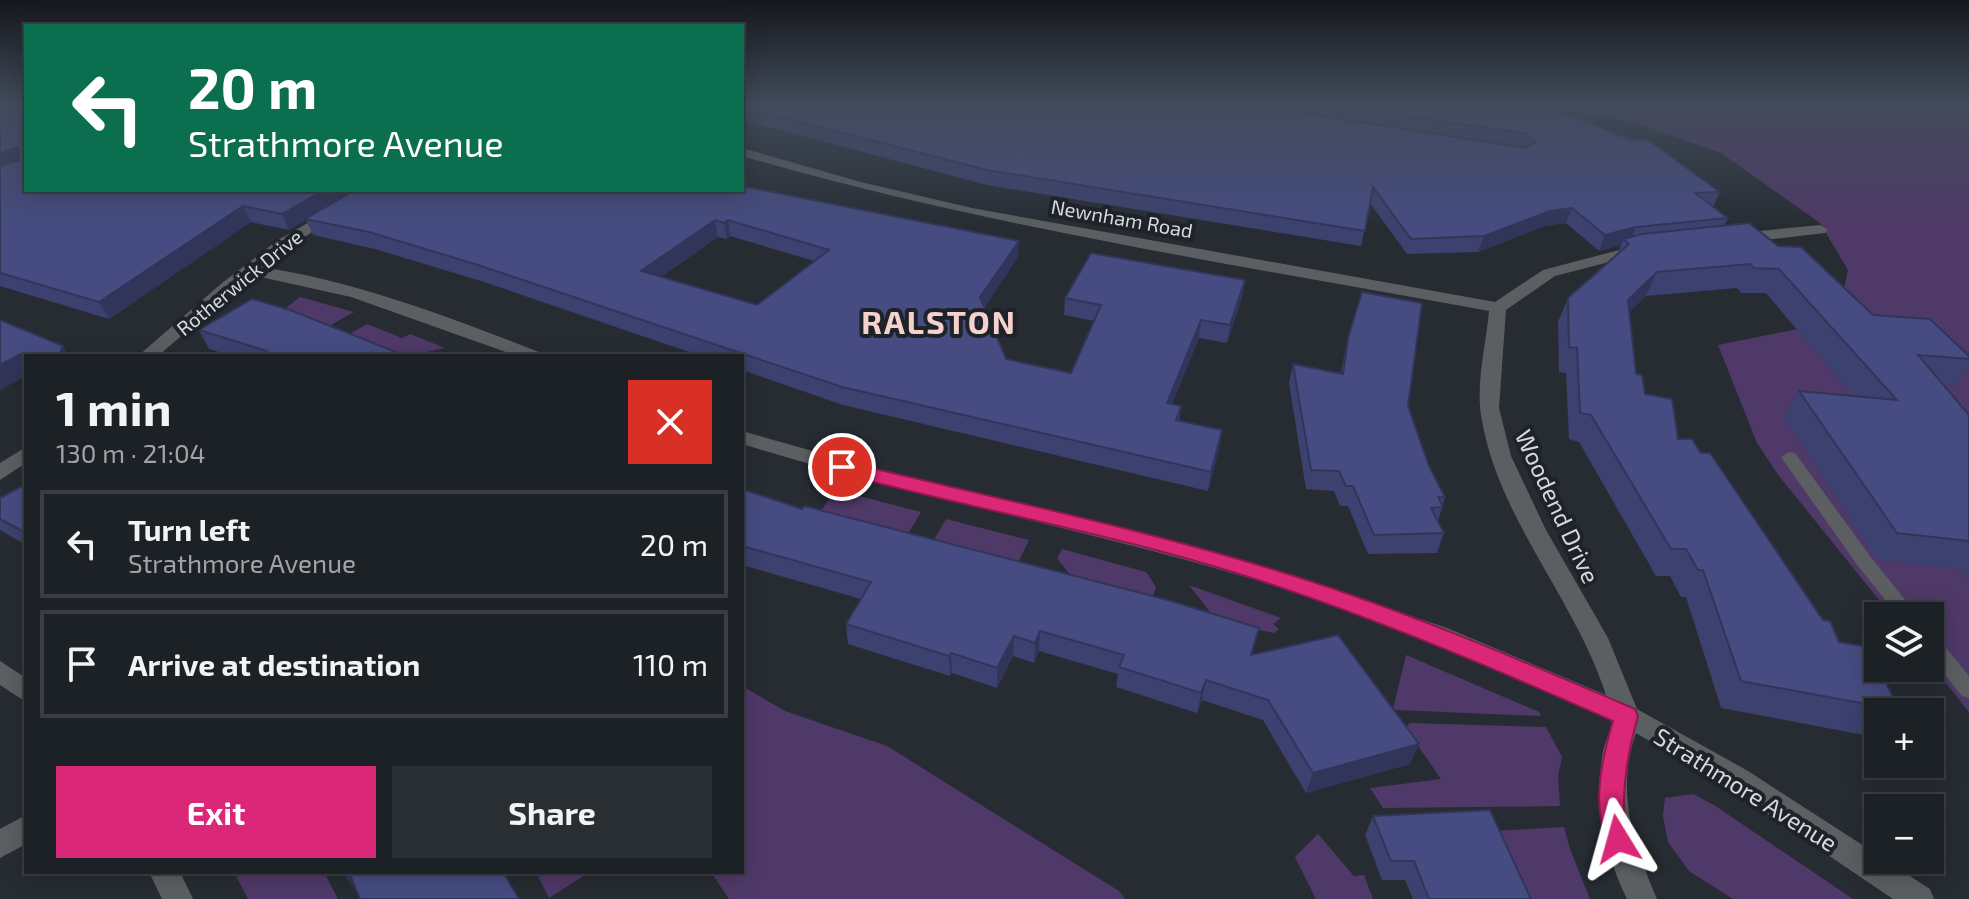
<!DOCTYPE html>
<meta charset="utf-8">
<style>
body{margin:0;font-family:"Exo 2",sans-serif;background:#292e32;color:#f1f3f6;height:100vh;display:flex;flex-direction:column;font-size:30px;white-space:nowrap}
*{box-sizing:border-box;margin:0}
p{font-size:26px;color:#a0a3a7}
.icon{flex:none;width:44px;height:44px;fill:none;stroke:currentColor;stroke-width:2;stroke-linecap:round;stroke-linejoin:round}
.map{position:relative;flex:1;overflow:hidden}
.side{position:absolute;left:24px;top:354px;width:720px;height:520px;display:flex;flex-direction:column;background:#1c2126;border-radius:0px;box-shadow:0 4px 20px #0003,0 0 0 2px #3a3e43}
.side>*{flex:none}
.top-card{position:absolute;left:24px;top:24px;width:720px;height:168px;border-radius:0px;box-shadow:0 4px 20px #0003,0 0 0 2px #3a3e43;background:#0b6e4f;color:#fff;overflow:hidden}
.tools{position:absolute;left:1864px;top:602px;display:grid;gap:16px}
.tools a{display:grid;place-items:center;width:80px;height:80px;border-radius:0px;background:#1c2126;box-shadow:0 4px 20px #0003,0 0 0 2px #3a3e43;font-size:40px}
.pin{position:absolute;display:grid;place-items:center;width:68px;height:68px;color:#fff;margin:-34px;border:4px solid #fff;border-radius:50%;box-shadow:0 2px 8px #0007}
.me{position:absolute;width:88px;margin:-44px;rotate:352deg;stroke-linejoin:round;filter:drop-shadow(0 0 6px #0008)}
.turn{display:flex;align-items:center;gap:28px;height:168px;padding:0 32px;font-size:36px}
.turn .icon{width:104px;height:104px;stroke-width:2.5}
.turn b{display:block;font-size:56px;line-height:68px}
.round{display:grid;place-items:center;flex:none;width:84px;height:84px;border-radius:0px;background:#292e32}
.head{display:flex;align-items:center;justify-content:space-between;height:136px;padding:0 32px}
h1{font-size:48px;font-weight:700;line-height:60px}
.action{display:flex;gap:16px;margin-top:auto;padding:16px 32px}
.action a{flex:1;height:92px;border-radius:0px;background:#db2777;color:#fff;font-size:32px;font-weight:700;line-height:92px;text-align:center}
.action a+a{background:#292e32;color:#f1f3f6}
ul{padding:0;list-style:none}
li{display:flex;align-items:center;gap:24px;height:108px;margin:0 16px 12px;padding:0 16px;border:4px solid #3a3e43;border-radius:0px}
li div{flex:1}
li b{display:block;font-size:30px}
li em{font-style:normal}
.map>svg:first-child{display:block}
.green{fill:#4f3968}
.lines{fill:none;stroke-linecap:round;stroke-linejoin:round}
.lane{fill:#5b5f61;fill-rule:evenodd}
.street{fill:#5b5f61;fill-rule:evenodd}
.wall{fill:#3c416f;fill-rule:evenodd}
.shaded-wall{fill:#31355a}
.building{fill:#464c81;stroke:#31355a;stroke-width:2;fill-rule:evenodd}
.route{fill:#db2777;stroke:#8e194d;stroke-width:2}
.labels{text-anchor:middle;dominant-baseline:central;stroke-width:8;stroke-linejoin:round;paint-order:stroke}
.far-street-label{font-size:20px;fill:#d5d9dd;stroke:#1d2328}
.street-label{font-size:24px;fill:#d5d9dd;stroke:#1d2328}
.district-label{font-size:32px;font-weight:bold;letter-spacing:2px;fill:#f5d2cd;stroke:#1d2328}
</style>
<div class="map">
<svg width="1969" height="899" viewBox="0 0 1969 899">
<rect width="100%" height="100%" fill="#262c32"/>
<!-- green -->
<path class="green" d="M1534 102H1969V712L1930 663V616H1892L1779 476 1757 443 1718 345 1837 321 1848 270 1820 223 1721 153 1639 124Z
M300 297 354 312 322 330 285 313 287 307Z
M367 324 402 338 410 334 445 348 409 356H370L346 336Z
M836 490 921 512 898 551 809 527Z
M946 519 1029 540 1013 573 928 550Z
M1062 549 1146 572 1156 587 1140 632 1071 576 1057 558Z
M1189 585 1281 618 1273 624 1279 629 1274 633 1260 630 1256 635 1218 622Z
M1406 655 1539 712 1541 716 1396 710 1393 709Z
M742 686 785 711 887 746 1119 891 1125 899H729L711 872H742Z
M1410 723 1546 727 1562 757 1558 776 1560 806 1383 808 1370 788 1441 779 1405 727Z
M1693 794 1714 805 1853 899H1733L1689 871 1668 842 1663 816 1665 798Z
M1564 827 1570 849 1590 899H1525L1493 831Z
M1318 834 1354 876 1364 875 1373 899H1316L1295 857Z
M234 872H324L338 899H248Z
M536 872H590L549 898Z"/>
<g class="lines">
<!-- lane -->
<path class="lane" d="M1789 452 1795 453 1870 556 1918 616H1898L1858 566 1781 457Z
M1930 634 1937 637 1969 676V698L1962 696 1930 656Z"/>
<!-- street -->
<path class="street" d="M742 148 861 182 972 208 1495 302 1543 270 1642 244 1648 246V252L1555 276 1506 310 1499 408 1511 456 1546 530 1608 638 1637 709 1748 771 1878 855V860H1885L1930 889 1934 899H1893L1729 788 1636 733C1615 792 1634 845 1657 899H1627C1605 853 1594 808 1602 758 1603 745 1610 734 1612 721 1495 664 1372 614 1246 577 1079 528 908 495 742 444V431L887 472 1259 565 1447 628 1606 695C1575 598 1497 518 1481 415 1476 382 1486 345 1489 311 1239 265 987 227 742 156Z
M365 190H383L319 227 262 267C358 282 449 317 539 352L542 356H517L351 297 252 275 158 356H138L222 283 278 240Z
M1820 225 1828 230 1825 233 1738 243 1730 238 1738 233Z
M26 447V463L0 480V463Z
M0 661 26 678V702L0 685Z
M26 815V844L0 858V829Z
M149 872H180L193 899H162Z"/>
</g>
<!-- wall -->
<path class="wall" d="M0 102 26 190H742L1018 257 984 308 1006 359 1071 373 1094 321 1064 315 1065 298 1245 280 1242 297 1227 343 1199 338 1172 404 1181 406 1179 421 1222 430 1219 448 1208 491 843 405 742 370V356H701L484 282 375 249 313 235 306 220 289 230 251 222 109 319 0 286ZM730 236 814 261 757 305 661 277 718 237 727 239Z
M742 102H1536L1632 140 1720 192 1713 207 1728 218 1724 226 1873 315 1969 356V365L1955 385 1943 384 1969 415V582L1960 569 1877 560 1783 417 1799 391 1853 396 1766 293H1741L1737 288 1646 296 1629 312 1636 374 1645 394 1678 439 1839 642 1899 710 1897 712H1878V733L1875 737 1721 708 1686 597H1681L1670 576H1656L1579 442 1569 439 1566 373 1559 372 1558 322 1568 298 1616 256 1621 245 1599 251 1566 223 1545 226 1478 252 1407 254 1370 203 1361 246 987 185 742 120Z
M1362 292 1408 406 1429 466 1445 497 1438 521 1444 533 1437 553 1368 554 1348 506H1340L1334 491 1306 489 1289 383 1293 364 1341 373 1344 356Z
M199 330 406 356H232L209 349Z
M26 484V545L0 530V498Z
M742 489 1252 655 1410 764 1306 793 1263 720 1202 700 1197 713 1116 687 1118 674 1039 651 1034 663 1013 656 997 688 952 673 950 676 848 644 846 624 861 599 742 565Z
M1373 816 1531 899H1413L1405 880H1382L1365 835Z"/>
<!-- shaded-wall -->
<path class="shaded-wall" d="M18 147 26 160 0 171V153Z
M324 190H359L305 219 306 220 289 230 282 214Z
M243 206 251 222 109 319 99 302Z
M1572 208 1566 223 1545 226 1478 252 1484 236 1550 211Z
M715 220 718 237 645 288 641 271Z
M728 220 730 236 727 239 724 223Z
M1636 227 1630 242 1623 239 1621 245 1599 251 1605 235Z
M1019 241 1018 257 980 315V297Z
M1657 272 1646 296 1616 324 1628 300Z
M1245 280 1242 297 1227 343 1230 325Z
M1201 320 1199 338 1165 422 1167 403Z
M63 346 69 356H59Z
M23 353 26 358V376L0 390V365Z
M1222 430 1219 448 1208 491 1211 472Z
M1040 631 1039 651 1034 663 1035 643Z
M1014 636 1013 656 997 688V668Z
M951 653 952 673 950 676 949 656Z
M1206 680 1202 700 1197 713 1201 693Z
M1419 744 1410 764 1306 793 1313 773Z
M342 872H352L360 883 353 887Z"/>
<!-- building -->
<path class="building" d="M0 102H26V190H324L282 214 243 206 99 302 0 273V166L19 160 18 147 0 153Z
M742 102H1233L1525 148 1536 142 1527 134 1311 102H1536L1632 140H1648L1720 192 1695 193 1728 218 1636 227 1605 235 1572 208 1550 211 1484 236 1411 239 1373 187 1365 231 987 170 742 107Z
M742 186 1019 241 980 297 1006 359 1071 373 1101 305 1065 298 1091 253 1245 280 1230 325 1201 320 1167 403 1181 406 1176 420 1222 430 1211 472 842 387 478 265 369 232 305 219 355 190H742ZM715 220 724 223 728 220 829 250 757 305 641 271Z
M1749 223 1778 246 1801 247 1873 315 1930 319 1969 356V359L1918 355 1969 415V541L1897 533 1799 391 1897 400 1779 269 1754 268 1750 264 1657 272 1628 300 1636 374 1642 375 1645 394 1672 399 1678 439H1692L1701 453H1710L1823 620 1830 621 1839 642 1869 647 1899 710 1741 681 1703 570H1698L1686 549H1671L1591 415 1580 413 1577 348 1569 347 1568 298 1629 244 1623 239 1642 234Z
M1362 292 1422 303 1408 406 1429 466 1445 497H1438L1443 507 1431 508 1444 533 1374 535 1353 486H1346L1339 471 1311 470 1293 364 1343 374 1348 338Z
M252 299 290 310 406 356H257L267 351 199 330Z
M0 320 63 346 59 356H39L23 353 0 365Z
M26 484V533L0 519V498Z
M742 489 802 509 804 506 1168 600 1259 628 1251 655 1338 635 1419 744 1313 773 1268 700 1206 680 1201 693 1119 667 1124 655 1040 631 1035 643 1014 636 997 668 951 653 949 656 846 624 871 582 742 546Z
M1490 810 1531 899H1429L1414 861H1391L1373 816Z
M349 872H503L519 899H360Z"/>
<!-- sky -->
<linearGradient id="sky" x2="0" y2="1"><stop stop-color="#15181c"/><stop offset="0.45" stop-color="#414b5a"/><stop offset="1" stop-color="#414b5a" stop-opacity="0"/></linearGradient>
<rect width="1969" height="228" fill="url(#sky)"/>
<!-- route -->
<path class="route" d="M842 461C987 496 1135 527 1278 571 1400 608 1518 659 1635 709L1638 716C1629 748 1623 778 1624 811 1625 825 1633 834 1627 848L1618 851 1609 848C1591 808 1601 761 1613 721 1500 671 1387 623 1270 584 1128 536 979 511 835 472L833 467 835 463Z"/>
<g class="labels">
<!-- far-street labels -->
<g class="far-street-label">
<text transform="translate(1122 218) rotate(10)">Newnham Road</text>
<text transform="translate(239 282) rotate(-39)">Rotherwick Drive</text>
</g>
<!-- street labels -->
<g class="street-label">
<text transform="translate(1558 506) rotate(65)">Woodend Drive</text>
<text transform="translate(1746 789) rotate(32)">Strathmore Avenue</text>
</g>
<!-- district labels -->
<g class="district-label">
<text x="939" y="321">RALSTON</text>
</g>
</g>
</svg>
<div class="tools">
<a><svg class="icon" aria-label="layers" viewBox="0 0 24 24"><path d="M12 4l9 5-9 5-9-5zM3 14l9 5 9-5"/></svg></a>
<a>+</a>
<a>−</a>
</div>
<div class="pin" style="left:842px;top:467px;background:#d93025"><svg class="icon" aria-label="arrive" viewBox="0 0 24 24"><path d="M6 21V4h12l-3 4 3 4H6"/></svg></div>
<svg class="me" style="left:1618px;top:839px" viewBox="-20 -20 40 40"><path d="M0-17L14 15 0 8-14 15z" fill="#db2777" stroke="#fff" stroke-width="4"/></svg>
<div class="top-card">
<div class="turn"><svg class="icon" aria-label="left" viewBox="0 0 24 24"><path d="M17 20v-9H6M10 6l-5 5 5 5"/></svg><div><b>20 m</b>Strathmore Avenue</div></div>
</div>
<section class="side">
<div class="head"><div><h1>1 min</h1><p>130 m · 21:04</p></div><a class="round" style="background:#d93025;color:#fff"><svg class="icon" aria-label="close" viewBox="0 0 24 24"><path d="M6 6l12 12M18 6L6 18"/></svg></a></div>
<ul>
<li><svg class="icon" aria-label="left" viewBox="0 0 24 24"><path d="M17 20v-9H6M10 6l-5 5 5 5"/></svg><div><b>Turn left</b><p>Strathmore Avenue</p></div><em>20 m</em></li>
<li><svg class="icon" aria-label="arrive" viewBox="0 0 24 24"><path d="M6 21V4h12l-3 4 3 4H6"/></svg><div><b>Arrive at destination</b></div><em>110 m</em></li>
</ul>
<div class="action"><a>Exit</a><a>Share</a></div>
</section>
</div>
